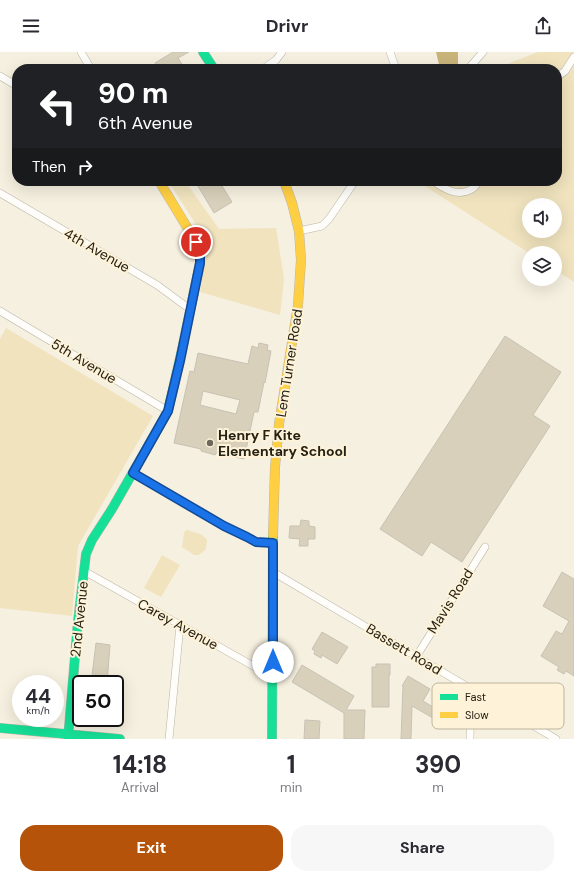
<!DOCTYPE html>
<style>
body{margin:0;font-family:"DM Sans",sans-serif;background:#f7f7f7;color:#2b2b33;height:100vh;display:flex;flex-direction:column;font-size:15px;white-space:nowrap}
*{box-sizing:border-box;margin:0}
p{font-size:13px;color:#7c7c81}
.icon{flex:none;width:22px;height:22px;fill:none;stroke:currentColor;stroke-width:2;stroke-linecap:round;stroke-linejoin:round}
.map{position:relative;height:687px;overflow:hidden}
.details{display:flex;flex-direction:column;background:#fff;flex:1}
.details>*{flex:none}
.banner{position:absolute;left:12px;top:12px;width:550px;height:122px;border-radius:16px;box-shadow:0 4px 16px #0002;background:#202124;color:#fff;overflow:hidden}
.controls{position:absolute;left:522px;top:146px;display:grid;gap:8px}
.controls a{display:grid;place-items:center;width:40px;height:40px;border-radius:50%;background:#fff;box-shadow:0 4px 16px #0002;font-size:20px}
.speed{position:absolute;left:12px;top:623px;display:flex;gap:8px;font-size:20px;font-weight:700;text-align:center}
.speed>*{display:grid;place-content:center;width:52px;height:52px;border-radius:50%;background:#fff;box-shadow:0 4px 16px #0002;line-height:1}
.speed small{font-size:10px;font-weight:400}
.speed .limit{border:2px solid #111;border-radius:6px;background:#fff;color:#111}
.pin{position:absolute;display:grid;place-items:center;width:34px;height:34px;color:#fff;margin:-17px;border:2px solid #fff;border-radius:50%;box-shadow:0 1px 4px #0007}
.me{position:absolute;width:44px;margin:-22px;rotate:0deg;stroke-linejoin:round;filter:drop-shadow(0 0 3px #0008)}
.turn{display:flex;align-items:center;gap:14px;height:84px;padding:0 20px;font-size:18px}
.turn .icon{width:52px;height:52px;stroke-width:2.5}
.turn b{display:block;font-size:28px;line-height:34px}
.then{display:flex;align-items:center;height:38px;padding:0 20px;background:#0003;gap:8px;font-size:15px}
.eta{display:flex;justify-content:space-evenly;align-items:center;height:68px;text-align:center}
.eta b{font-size:24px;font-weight:700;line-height:28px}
.cta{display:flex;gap:8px;margin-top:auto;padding:8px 20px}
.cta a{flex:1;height:46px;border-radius:16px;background:#b45309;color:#fff;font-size:16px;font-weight:700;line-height:46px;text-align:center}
.cta a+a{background:#f7f7f7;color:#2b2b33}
header{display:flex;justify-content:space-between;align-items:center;height:52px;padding:0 20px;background:#fff;font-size:18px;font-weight:700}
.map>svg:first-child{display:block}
.green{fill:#f0e3be;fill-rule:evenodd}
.water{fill:#c9b47a}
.building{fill:#d8d0ba;stroke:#c7c2b5;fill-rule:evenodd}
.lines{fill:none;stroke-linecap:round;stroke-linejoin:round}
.street-casing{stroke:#bbb6a9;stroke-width:8}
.fast-casing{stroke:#bbb6a9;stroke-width:10}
.slow-casing{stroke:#bbb6a9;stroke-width:10}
.street{stroke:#fefdfa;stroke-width:7}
.fast{stroke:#16e098;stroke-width:9}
.slow{stroke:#ffcf43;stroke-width:9}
.route-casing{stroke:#114b97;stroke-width:10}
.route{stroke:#1a73e8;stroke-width:7}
.poi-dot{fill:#6f695c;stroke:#fef3d8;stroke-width:1.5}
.labels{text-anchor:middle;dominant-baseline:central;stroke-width:4;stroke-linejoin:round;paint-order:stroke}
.street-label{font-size:14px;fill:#262115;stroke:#fef3d8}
.poi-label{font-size:14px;font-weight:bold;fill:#262115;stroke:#fef3d8;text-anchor:start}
.key{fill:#fef3d8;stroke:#bdb49e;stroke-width:1}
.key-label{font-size:11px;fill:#262115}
</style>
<header><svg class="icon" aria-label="menu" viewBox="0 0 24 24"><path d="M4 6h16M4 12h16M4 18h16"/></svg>Drivr<svg class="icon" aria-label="share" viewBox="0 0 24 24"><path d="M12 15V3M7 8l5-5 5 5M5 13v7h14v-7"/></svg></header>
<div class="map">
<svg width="574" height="687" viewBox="0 0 574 687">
<rect width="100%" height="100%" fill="#f6f0e0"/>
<!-- green -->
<path class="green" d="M538 0H574V230L555 218V201H529L417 129H557V17H495ZM529 153H555V179H529Z
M168 129H185L219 177 276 176 284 227 280 263 200 240 208 191Z
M6 276 153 364 78 494 72 564 0 556V287Z
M186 478C194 480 203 481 207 488L206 497 199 503H194L182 495 184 481Z
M162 503 180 513 161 545 144 536Z"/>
<!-- water -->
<path class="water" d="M436 0H458V17H440Z"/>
<!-- building -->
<path class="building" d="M173 0H189L178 6 185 17H158L155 11Z
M195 129H219L232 150 214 161Z
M505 284 561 320 533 363 550 374 462 510 431 490 422 504 380 477Z
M259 291 268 293 267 298 271 299 265 331 264 330 258 360H254L244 407 216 401 215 403 201 399V397L174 391 190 319 194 320 198 301 248 312 252 294 258 296ZM203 339 240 348 236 362 200 353Z
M301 468 309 469V474L315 475V487H308V494H299L300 487 289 486 290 474H300Z
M562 520 574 527V624L566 619 564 622 557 618 559 615 541 604 556 579 562 582 569 569 543 554Z
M322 580 348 595 337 612 322 603 321 606 314 602 315 599 312 597Z
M96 591 110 593 107 632H91Z
M376 612H390V623H389V655H372V615H376Z
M302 613 354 644 346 658H365L364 687H344V661L292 630Z
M408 624 430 637 423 649 433 655V666L412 654 411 687H401L403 634H402Z
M305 668 320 669 319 687H304Z"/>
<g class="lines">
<!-- street casing -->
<g class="street-casing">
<path id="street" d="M81 0 91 17
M390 0 396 17
M263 17 276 8 282 0
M468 17 483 0
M0 24 17 34
M557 25 565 19 574 5
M433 129C443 136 457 145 470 138 473 137 477 132 479 129
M0 141 157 233 191 258
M299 179 322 174 329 167 355 129
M0 259 168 359
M133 421 224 474 256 490 273 491
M84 519 273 625
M273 520 556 687
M416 605 485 495
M169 687 180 573
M470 687 471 636"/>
</g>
<!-- fast casing -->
<g class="fast-casing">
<path id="fast" d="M203 0 214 17
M0 676 120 687
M68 687 78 569 86 502 92 488 112 457 168 359 183 293
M272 687 273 484"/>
</g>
<!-- slow casing -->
<g class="slow-casing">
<path id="slow" d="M159 129 196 190 200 200V211L183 293
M273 484 275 415 279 372 298 253 301 208 299 179 292 151 284 129"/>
</g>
<!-- street -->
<use href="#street" class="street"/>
<!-- fast -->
<use href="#fast" class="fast"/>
<!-- slow -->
<use href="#slow" class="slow"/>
</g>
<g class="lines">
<!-- route casing -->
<g class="route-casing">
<path id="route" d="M196 190 200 200V211L180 309 168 359 133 421 224 474 247 485 256 490 273 491V610"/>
</g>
<!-- route -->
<use href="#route" class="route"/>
</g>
<!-- markers -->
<circle class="poi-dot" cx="210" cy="391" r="4"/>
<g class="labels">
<!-- street labels -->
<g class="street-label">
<text transform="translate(97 198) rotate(30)">4th Avenue</text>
<text transform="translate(84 309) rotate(31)">5th Avenue</text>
<text transform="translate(289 311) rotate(-81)">Lem Turner Road</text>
<text transform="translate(450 549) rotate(-58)">Mavis Road</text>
<text transform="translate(79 567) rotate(-84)">2nd Avenue</text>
<text transform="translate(178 572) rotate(29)">Carey Avenue</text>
<text transform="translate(404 597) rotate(31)">Bassett Road</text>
</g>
<!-- poi labels -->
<g class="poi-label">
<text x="218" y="383">Henry F Kite<tspan x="218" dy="16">Elementary School</tspan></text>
</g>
</g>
<!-- legend -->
<rect x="432" y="631" width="132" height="46" rx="6" class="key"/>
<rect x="440" y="642" width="18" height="6" fill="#16e098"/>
<rect x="440" y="660" width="18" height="6" fill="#ffcf43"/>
<g class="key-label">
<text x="465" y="649">Fast</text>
<text x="465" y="667">Slow</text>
</g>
</svg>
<div class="controls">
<a><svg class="icon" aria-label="sound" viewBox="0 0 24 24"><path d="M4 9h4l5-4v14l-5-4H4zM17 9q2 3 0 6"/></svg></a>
<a><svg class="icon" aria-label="layers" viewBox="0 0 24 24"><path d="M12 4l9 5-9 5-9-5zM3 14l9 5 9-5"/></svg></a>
</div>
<div class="speed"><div>44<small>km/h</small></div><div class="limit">50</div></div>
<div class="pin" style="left:196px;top:190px;background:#d93025"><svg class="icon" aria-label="arrive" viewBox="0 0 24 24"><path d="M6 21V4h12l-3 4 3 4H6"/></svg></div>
<svg class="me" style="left:273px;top:610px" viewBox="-20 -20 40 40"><circle r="19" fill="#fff"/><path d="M0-13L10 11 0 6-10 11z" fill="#1a73e8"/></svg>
<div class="banner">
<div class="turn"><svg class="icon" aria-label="left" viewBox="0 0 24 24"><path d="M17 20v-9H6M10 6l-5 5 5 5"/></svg><div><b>90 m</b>6th Avenue</div></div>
<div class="then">Then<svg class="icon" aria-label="right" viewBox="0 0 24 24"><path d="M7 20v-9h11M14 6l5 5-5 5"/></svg></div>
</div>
</div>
<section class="details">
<div class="eta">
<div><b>14:18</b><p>Arrival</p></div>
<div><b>1</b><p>min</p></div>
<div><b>390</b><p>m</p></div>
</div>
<div class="cta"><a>Exit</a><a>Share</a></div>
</section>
